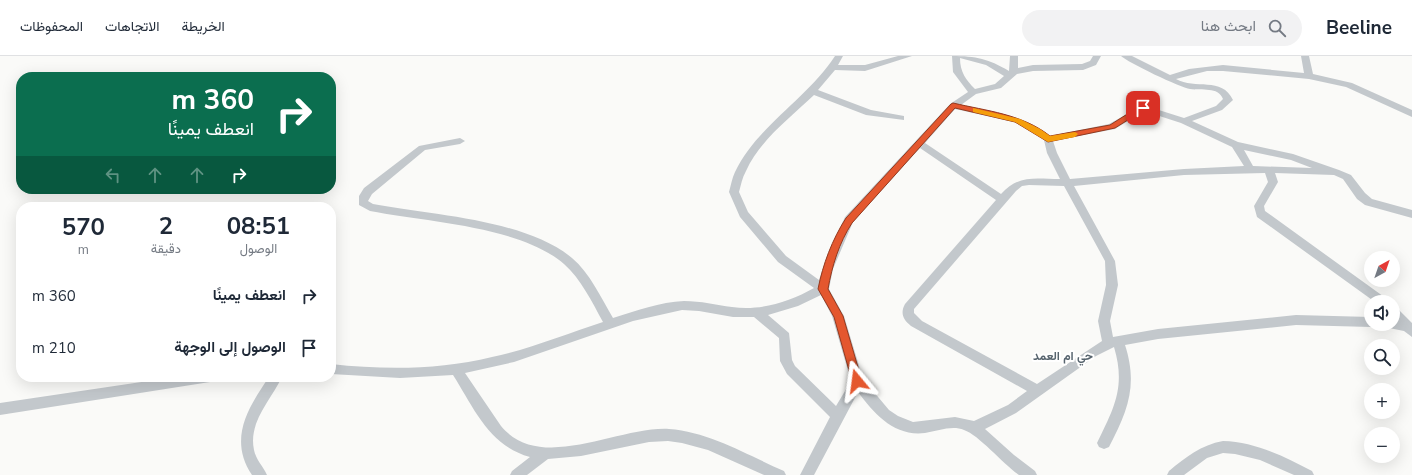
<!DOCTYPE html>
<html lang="ar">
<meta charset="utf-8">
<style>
body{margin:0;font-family:"Nunito Sans",Vazirmatn,sans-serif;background:#f2f2f3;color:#1f2937;direction:rtl;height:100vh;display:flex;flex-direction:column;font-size:15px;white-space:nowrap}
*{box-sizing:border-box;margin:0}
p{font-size:13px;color:#747a83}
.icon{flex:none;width:22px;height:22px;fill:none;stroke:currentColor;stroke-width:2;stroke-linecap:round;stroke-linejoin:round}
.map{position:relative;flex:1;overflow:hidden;direction:ltr}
.details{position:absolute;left:16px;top:146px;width:320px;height:180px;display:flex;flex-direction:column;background:#fff;border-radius:16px;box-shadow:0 4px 16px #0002;direction:rtl}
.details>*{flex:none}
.banner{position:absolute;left:16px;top:16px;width:320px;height:122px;border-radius:16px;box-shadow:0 4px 16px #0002;direction:rtl;background:#0b6e4f;color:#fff;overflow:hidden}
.needle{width:26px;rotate:40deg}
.buttons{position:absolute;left:1364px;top:195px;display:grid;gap:8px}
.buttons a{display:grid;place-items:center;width:36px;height:36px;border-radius:50%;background:#fff;box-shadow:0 4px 16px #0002;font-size:20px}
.pin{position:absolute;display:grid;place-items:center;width:34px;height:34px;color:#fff;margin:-17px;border-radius:8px;box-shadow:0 2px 6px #0006}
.me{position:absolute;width:44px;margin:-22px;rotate:344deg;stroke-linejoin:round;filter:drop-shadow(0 0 3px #0008)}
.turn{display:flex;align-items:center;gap:14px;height:84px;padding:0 16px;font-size:18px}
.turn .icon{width:52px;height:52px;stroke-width:2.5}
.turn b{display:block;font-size:28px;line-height:34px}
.lanes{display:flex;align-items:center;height:38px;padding:0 16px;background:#0003;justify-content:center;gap:20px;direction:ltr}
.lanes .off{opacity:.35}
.eta{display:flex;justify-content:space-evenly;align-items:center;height:68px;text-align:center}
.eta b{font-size:24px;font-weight:700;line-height:28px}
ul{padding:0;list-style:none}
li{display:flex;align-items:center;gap:12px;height:52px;padding:0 16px}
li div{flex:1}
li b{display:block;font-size:15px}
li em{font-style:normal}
header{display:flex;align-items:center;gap:24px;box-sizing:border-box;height:56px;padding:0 20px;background:#fff;border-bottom:1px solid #e0e1e3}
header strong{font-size:19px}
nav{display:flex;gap:22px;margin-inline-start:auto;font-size:14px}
.search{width:280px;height:36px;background:#f2f2f3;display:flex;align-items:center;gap:10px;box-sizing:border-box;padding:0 14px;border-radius:22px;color:#747a83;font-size:15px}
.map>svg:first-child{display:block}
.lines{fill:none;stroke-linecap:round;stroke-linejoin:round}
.minor{fill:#c3c8cc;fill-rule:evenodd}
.route{fill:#e4572e;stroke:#94391e}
.slow{fill:#f59e0b}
.labels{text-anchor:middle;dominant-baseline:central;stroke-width:4;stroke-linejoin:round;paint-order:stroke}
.neighbourhood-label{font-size:12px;font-weight:bold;fill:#57646e;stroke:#fff}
</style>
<header>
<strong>Beeline</strong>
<div class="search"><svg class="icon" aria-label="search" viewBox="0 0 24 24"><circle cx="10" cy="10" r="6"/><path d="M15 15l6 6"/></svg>ابحث هنا</div>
<nav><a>الخريطة</a><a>الاتجاهات</a><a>المحفوظات</a></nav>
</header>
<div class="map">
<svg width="1412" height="419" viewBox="0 0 1412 419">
<rect width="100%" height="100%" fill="#fafaf8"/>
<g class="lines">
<!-- minor -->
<path class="minor" d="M835 0H843L838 9H865L898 0H912L865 15 835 14 818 34 871 54 904 60V64L866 59 814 39C790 62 760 84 746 115 742 122 741 129 739 136L748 156 786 200 819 224 828 197 845 161 950 48 968 36 953 16 952 0C976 0 989 3 1009 15L1010 0H1018V12L1033 9 1082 8 1090 5 1093 0H1101L1096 9 1083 14 1033 15 1017 18 1001 32 976 38 961 49C992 56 1024 59 1050 80L1109 68 1143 49 1184 62 1216 50 1223 43C1218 30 1202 35 1190 33 1181 32 1127 6 1121 0H1132L1170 19 1189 13 1223 9 1304 17 1301 0H1309L1313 18 1352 27 1412 54V61L1346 31 1309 23 1223 15H1207L1176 23C1195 34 1222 20 1233 44L1222 54 1192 65 1238 86 1293 98 1339 114 1351 119 1365 137 1372 143 1412 154V162L1365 149 1357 143 1343 123 1334 119 1275 117 1278 126 1264 150 1265 155 1387 243 1389 246H1375L1257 161 1254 150 1268 126 1265 117 1184 119 1074 130 1115 205 1118 229 1110 265 1113 281 1158 273 1296 259 1371 261V268H1376L1371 271 1296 269 1158 283 1125 289C1138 329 1128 355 1109 391L1104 393 1099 391 1097 387C1114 352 1126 331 1114 291L1096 300 1016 357 985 373 1014 399 1035 415 1037 419H1019C1003 408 979 379 964 374 952 369 938 375 925 377 895 381 874 358 858 336L814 419H800L830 361 787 318 780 305 779 282 754 261H733L699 255 682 254 633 265 514 306 465 317 501 370C541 418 618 370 669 373 710 376 747 399 784 415L786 419H764L708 394 682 387 668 385 649 386 581 400 548 403 527 419H510L512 415 530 401C489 390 474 352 453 319L400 322 331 318V308C385 314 439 314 492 301 530 293 566 278 603 266 592 246 581 223 564 208 520 170 426 166 370 155L359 149V140L364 132 419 90 460 82 465 85 460 88 425 94 372 138 368 145 373 148C431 159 525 163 572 202 590 217 601 242 613 262 636 255 660 246 684 245 701 245 716 249 732 251 761 255 789 246 814 232L778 206 740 161 729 136C731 129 732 122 735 116 757 70 807 43 835 0ZM960 2 986 9 1004 20 995 28 975 33C966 24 960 16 960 2ZM955 53 1014 66 1035 77 1044 84 1047 97 1060 123C1036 123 1019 118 1001 138L925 87ZM1144 55 1181 67 1232 91 1244 110 1184 113 1070 123 1057 97 1053 85 1115 73ZM920 92 996 144 905 248C900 257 903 264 911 270L1027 335 1008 349 974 365 955 361 913 366 898 360 889 354 863 323 844 260 829 233 833 213 853 166ZM1244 94 1291 104 1312 112 1253 110ZM1029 129 1064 130 1105 205 1106 229 1098 265 1102 285 1037 328 922 265 914 257V253L1016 135 1022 130ZM821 239 832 260 851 325 836 350 795 310 792 304 789 277 768 259 798 250Z
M1393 250 1397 252 1412 267V281L1404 275 1384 271 1382 268H1393Z
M175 321H216L214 325 210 326 0 359V347Z
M269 321H282C271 344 248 366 254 394 256 404 263 410 267 419H252C228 383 248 352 269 321Z
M1223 385C1255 386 1284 400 1312 415L1314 419H1294L1260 404 1235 398 1223 397 1207 402 1184 419H1167L1169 415C1186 401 1201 389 1223 385Z"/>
</g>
<!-- route -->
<path class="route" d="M953 47C987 55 1022 58 1050 80L1110 69 1140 50 1147 52 1115 72 1048 86 1015 66 955 52 852 167C839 187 832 210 828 233L843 260 862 325 857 330 852 325 834 261 818 233C823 208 832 184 846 162L951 48Z"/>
<!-- slow -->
<path class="slow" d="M973 52 1020 63 1040 73 1050 80 1075 76 1078 78 1075 81 1048 86 1015 66 973 56Z"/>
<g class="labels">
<!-- neighbourhood labels -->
<g class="neighbourhood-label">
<text x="1063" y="300">حي ام العمد</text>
</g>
</g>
</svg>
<div class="buttons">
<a><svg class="needle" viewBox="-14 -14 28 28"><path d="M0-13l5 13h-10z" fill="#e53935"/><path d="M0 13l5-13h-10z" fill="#747a83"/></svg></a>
<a><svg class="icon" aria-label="sound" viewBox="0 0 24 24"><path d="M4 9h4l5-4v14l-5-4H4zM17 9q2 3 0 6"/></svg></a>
<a><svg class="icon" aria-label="search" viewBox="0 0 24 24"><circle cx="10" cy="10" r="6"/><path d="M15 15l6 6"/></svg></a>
<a>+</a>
<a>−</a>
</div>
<div class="pin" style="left:1143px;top:52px;background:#d93025"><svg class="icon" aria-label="arrive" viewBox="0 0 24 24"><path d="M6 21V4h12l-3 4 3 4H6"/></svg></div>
<svg class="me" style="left:857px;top:325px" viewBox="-20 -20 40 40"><path d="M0-17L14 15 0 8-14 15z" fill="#e4572e" stroke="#fff" stroke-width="4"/></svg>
<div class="banner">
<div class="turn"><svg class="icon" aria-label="right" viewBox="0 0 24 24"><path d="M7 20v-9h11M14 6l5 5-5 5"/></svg><div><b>360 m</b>انعطف يمينًا</div></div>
<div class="lanes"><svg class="icon off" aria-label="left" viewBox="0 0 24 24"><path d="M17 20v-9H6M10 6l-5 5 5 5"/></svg><svg class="icon off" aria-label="ahead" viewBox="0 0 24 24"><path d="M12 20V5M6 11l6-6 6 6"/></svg><svg class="icon off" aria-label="ahead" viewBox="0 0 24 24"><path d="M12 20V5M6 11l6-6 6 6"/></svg><svg class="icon" aria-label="right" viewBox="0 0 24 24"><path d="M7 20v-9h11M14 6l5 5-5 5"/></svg></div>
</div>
<section class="details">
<div class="eta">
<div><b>08:51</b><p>الوصول</p></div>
<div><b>2</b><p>دقيقة</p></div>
<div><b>570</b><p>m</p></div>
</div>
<ul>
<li><svg class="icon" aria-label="right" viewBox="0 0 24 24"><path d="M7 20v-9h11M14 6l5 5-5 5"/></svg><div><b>انعطف يمينًا</b></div><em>360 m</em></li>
<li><svg class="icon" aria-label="arrive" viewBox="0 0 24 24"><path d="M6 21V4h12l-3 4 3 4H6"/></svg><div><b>الوصول إلى الوجهة</b></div><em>210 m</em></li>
</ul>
</section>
</div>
